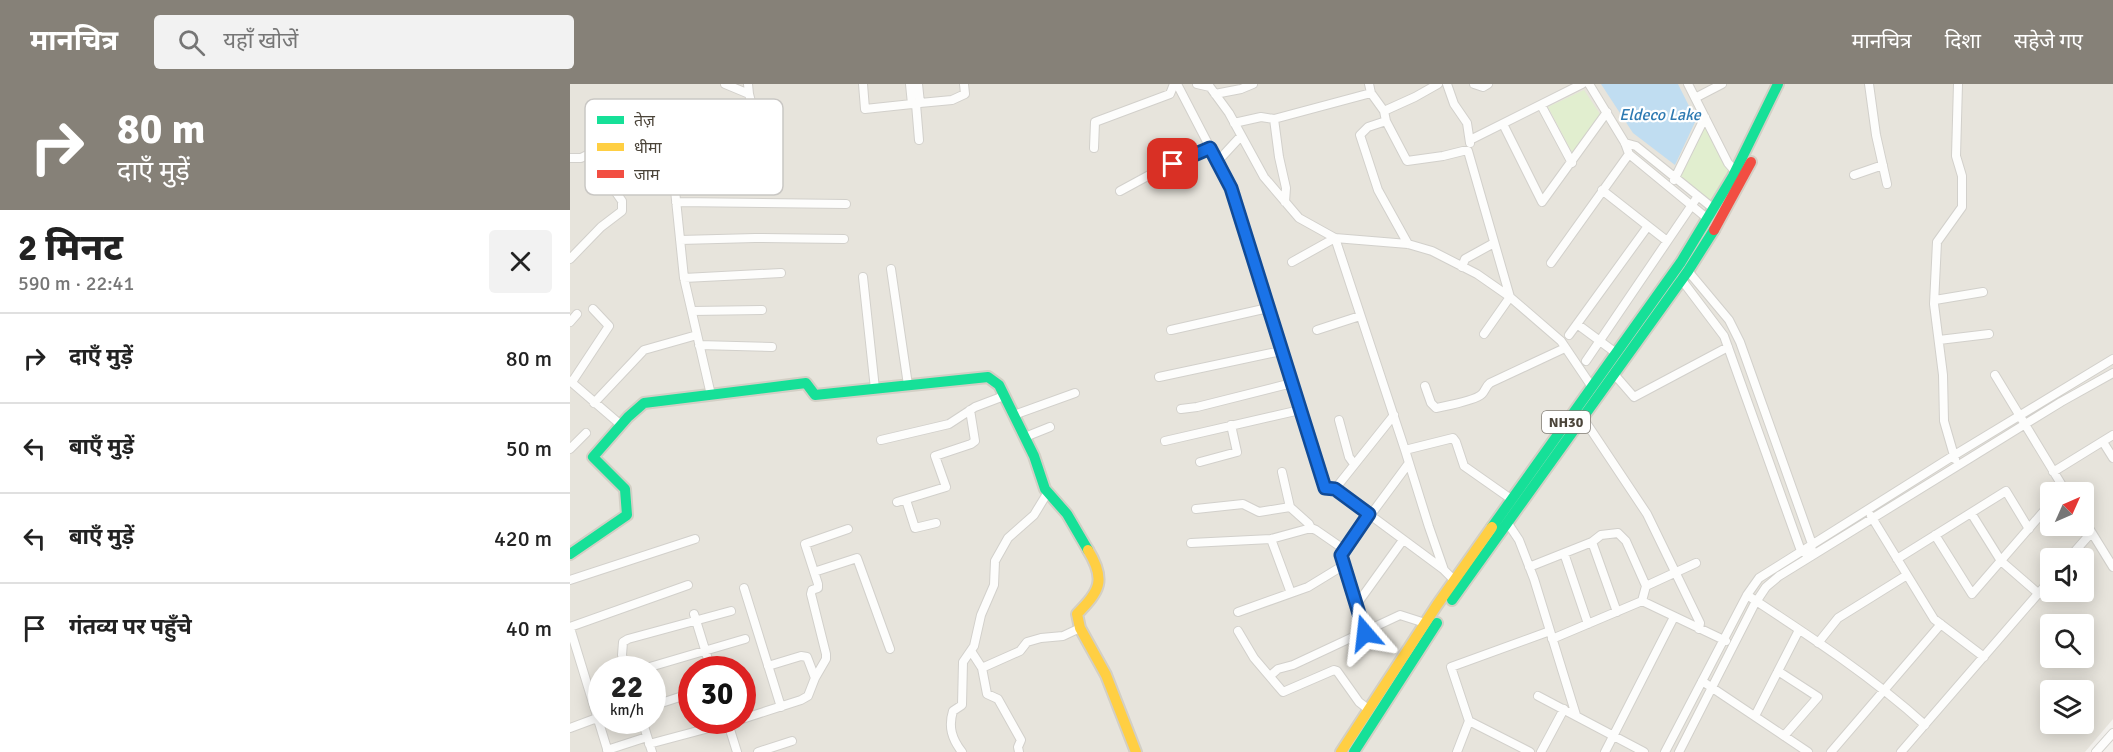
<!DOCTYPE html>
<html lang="hi">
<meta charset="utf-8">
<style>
body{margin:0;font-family:Signika,"Noto Sans Devanagari",sans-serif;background:#f2f2f2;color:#222;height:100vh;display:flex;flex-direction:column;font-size:22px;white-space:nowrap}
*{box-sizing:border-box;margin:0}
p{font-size:20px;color:#767676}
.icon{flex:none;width:33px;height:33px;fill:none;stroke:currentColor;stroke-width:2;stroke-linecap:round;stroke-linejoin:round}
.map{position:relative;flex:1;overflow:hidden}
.panel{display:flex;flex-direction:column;background:#fff;width:570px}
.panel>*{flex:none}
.top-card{background:#868178;color:#fff;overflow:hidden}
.needle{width:39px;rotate:45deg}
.controls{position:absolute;left:1470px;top:398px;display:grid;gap:12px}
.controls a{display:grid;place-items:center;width:54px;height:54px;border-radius:6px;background:#fff;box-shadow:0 3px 15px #0003;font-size:30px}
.speed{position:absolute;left:18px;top:572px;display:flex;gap:12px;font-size:30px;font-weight:700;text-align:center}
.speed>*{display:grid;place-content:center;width:78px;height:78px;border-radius:50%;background:#fff;box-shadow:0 3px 15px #0003;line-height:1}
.speed small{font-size:15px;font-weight:400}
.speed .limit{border:9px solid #d22;background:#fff;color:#111}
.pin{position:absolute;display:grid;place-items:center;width:51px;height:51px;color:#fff;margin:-26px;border-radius:12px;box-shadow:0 3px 9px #0006}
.me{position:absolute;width:66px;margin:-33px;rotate:343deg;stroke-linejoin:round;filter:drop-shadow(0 0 4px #0008)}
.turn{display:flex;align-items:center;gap:21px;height:126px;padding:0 18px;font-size:27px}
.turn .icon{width:78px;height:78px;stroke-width:2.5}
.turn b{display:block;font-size:42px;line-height:51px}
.round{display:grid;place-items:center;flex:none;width:63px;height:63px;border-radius:6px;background:#f2f2f2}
.head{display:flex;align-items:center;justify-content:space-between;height:102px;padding:0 18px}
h1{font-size:36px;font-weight:800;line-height:45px}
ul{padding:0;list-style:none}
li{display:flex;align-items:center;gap:18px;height:90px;padding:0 18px;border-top:2px solid #e0e0e0}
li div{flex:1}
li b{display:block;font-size:22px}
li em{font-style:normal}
header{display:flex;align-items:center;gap:36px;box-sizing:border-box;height:84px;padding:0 30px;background:#868178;color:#fff}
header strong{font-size:28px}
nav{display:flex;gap:33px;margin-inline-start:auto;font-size:21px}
.search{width:420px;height:54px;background:#f2f2f2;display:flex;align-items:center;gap:15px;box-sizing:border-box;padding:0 21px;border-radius:6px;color:#767676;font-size:22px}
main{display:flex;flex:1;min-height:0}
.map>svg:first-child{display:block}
.residential{fill:#e7e4dc;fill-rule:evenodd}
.green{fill:#e1eecf}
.water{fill:#c0ddf1}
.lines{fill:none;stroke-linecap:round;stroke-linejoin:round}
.street-casing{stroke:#d2d0cb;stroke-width:10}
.fast-casing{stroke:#d3cfc5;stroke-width:14}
.slow-casing{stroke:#d3cfc5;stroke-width:14}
.jam-casing{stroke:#d3cfc5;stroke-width:14}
.street{stroke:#fdfdfc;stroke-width:8}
.fast{stroke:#16e098;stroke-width:10}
.slow{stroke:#ffcf43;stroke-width:10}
.jam{stroke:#f24e42;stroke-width:10}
.route-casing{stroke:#114b97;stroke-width:15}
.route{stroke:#1a73e8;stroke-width:10}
.labels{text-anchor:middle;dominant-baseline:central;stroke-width:4.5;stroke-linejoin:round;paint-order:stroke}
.shield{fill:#fff;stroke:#817c74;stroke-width:1.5}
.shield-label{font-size:14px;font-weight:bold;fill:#4b4439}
.water-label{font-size:16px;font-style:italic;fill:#2e7ab2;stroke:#fff}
.key{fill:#fff;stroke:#c9c7c4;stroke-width:1.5}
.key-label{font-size:16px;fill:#4b4439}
</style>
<header>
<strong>मानचित्र</strong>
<div class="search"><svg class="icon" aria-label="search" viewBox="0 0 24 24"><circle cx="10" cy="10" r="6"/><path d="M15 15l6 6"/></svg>यहाँ खोजें</div>
<nav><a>मानचित्र</a><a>दिशा</a><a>सहेजे गए</a></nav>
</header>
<main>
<section class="panel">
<div class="top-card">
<div class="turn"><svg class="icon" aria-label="right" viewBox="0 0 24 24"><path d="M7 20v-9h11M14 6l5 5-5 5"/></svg><div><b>80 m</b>दाएँ मुड़ें</div></div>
</div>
<div class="head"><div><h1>2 मिनट</h1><p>590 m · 22:41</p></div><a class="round"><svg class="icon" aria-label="close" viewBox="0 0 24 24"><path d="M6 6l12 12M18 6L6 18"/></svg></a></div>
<ul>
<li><svg class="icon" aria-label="right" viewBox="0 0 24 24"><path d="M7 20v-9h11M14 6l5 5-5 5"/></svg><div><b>दाएँ मुड़ें</b></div><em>80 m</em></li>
<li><svg class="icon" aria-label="left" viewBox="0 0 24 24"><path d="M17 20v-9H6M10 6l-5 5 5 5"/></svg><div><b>बाएँ मुड़ें</b></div><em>50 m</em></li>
<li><svg class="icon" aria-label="left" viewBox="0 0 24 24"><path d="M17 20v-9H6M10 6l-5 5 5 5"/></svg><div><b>बाएँ मुड़ें</b></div><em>420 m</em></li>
<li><svg class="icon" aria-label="arrive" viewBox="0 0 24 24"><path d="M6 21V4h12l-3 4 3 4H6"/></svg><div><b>गंतव्य पर पहुँचे</b></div><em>40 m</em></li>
</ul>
</section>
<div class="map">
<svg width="1543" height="668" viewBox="0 0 1543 668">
<rect width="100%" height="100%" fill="#f4f2ee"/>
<!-- residential -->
<path class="residential" d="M0 0H1543V635L1515 668H0ZM1480 408H1514V441H1480ZM1480 474H1514V507H1480ZM1480 540H1514V573H1480ZM32 585H82V636H32ZM122 585H172V636H122ZM1480 606H1514V639H1480Z"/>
<!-- green -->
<path class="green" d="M1014 6 1030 30 1003 70 978 23Z
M1135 39 1161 88 1144 121 1109 93Z"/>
<!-- water -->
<path class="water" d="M1031 0H1108L1126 36 1105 81 1063 49Z"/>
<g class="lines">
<!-- street casing -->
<g class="street-casing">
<path id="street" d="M155 0 179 10 178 0
M293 0 295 25 342 20 340 0
M607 0 661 104 711 267
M627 0 640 3 659 29 694 93 729 134 765 154 838 160 862 167 907 190 940 213 991 257 1022 303
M799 0 801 9 814 27 816 37 837 77 873 72 893 67H898L940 213 914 250
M877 0 884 20 897 39 900 59
M904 0 913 3 918 0
M1019 0 1055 59 1059 70 1138 135
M1118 0 1158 79 1165 87
M1299 0 1306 51 1317 100
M179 10 184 29
M645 10 671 5 683 0
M1125 14 1152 0
M350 19 382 16 395 10 394 0
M346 20 349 56
M346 20 350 19 348 0
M971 21 1002 79
M814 27 845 13 868 0
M704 35 709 73 716 104 715 118
M816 37 798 43 790 51 808 106 838 160
M664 39 691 33 704 35 801 9
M933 40 972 118 1037 28
M900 56 1012 0
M1055 59 1066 62 1144 125
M524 64 525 38 600 10 604 0
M101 67 114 194 141 311
M0 74H11L19 70 52 117V127L31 143 0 175
M647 78 671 52
M1284 91 1313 81
M1104 96 1135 33
M1032 106 1097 157
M550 107 585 88 640 64
M106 118 276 120
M765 154 835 366 859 443 874 486 884 496
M110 156 185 154 274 155
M722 178 765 154
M981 179 1059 70
M892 183 895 175 924 159
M321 185 338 301
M293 193 305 305
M114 194 211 189
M1111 195 1154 252 1231 467 1241 472 1242 460 1170 258 1159 236 1118 187
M1365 216 1413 208
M122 227 192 226
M0 238 7 230
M1007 240 1046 269
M601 246 698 224
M747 246 790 232
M999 251 1078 142
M1369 256 1419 250
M129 261 202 263
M1016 277 1128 112
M1044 290 1064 313 1158 263
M1425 291 1496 408
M589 293 711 267 755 404 765 405
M0 297 51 341
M2 298 39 242 23 225
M855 302 861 319 866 324C875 322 905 317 912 310 915 307 916 302 920 299L995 264
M24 319 74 266 127 251
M611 325 627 323 722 299
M444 331 505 309
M824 331 765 405 873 485
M1013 334 1077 430 1130 539 1129 545
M769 336 779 373 784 380
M455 353 480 343
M311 356 379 340 405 323 434 312
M595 357 730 326
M1533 358 1543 374
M0 365 16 349
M835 366 883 354 886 358 894 382 941 415
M1385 375 1374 337 1373 291 1364 220 1367 158 1392 123V92L1386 72 1388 0
M630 378 667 368 661 341
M712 388 720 423 739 440 741 444 746 446 775 466
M1483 388 1543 351
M336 416 345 444 366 439
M327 418 376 403 365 372 401 360 405 357 400 326
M626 425 673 420 689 428 720 423
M1401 429 1431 477 1469 510
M1301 432 1364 535 1414 573
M1514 436 1543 483
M937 438 949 456 964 495 1006 631
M1365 451 1402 510 1480 420
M701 455 721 509
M833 456 787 520 771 471 839 379
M1022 458 1047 528
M621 459 701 455 741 444
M994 469 1018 540
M1499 474 1521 449
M1327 475 1436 407 1459 445
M959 483 1022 458 1031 451 1048 449 1056 457 1076 502
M244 488 287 474 320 565
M0 496 125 455
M174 504 211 623
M1177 511C1238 551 1301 592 1355 641
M1072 517 1076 502 1126 479
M787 520 795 549
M668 528 738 503 774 481
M124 530 141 585
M0 543 118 501
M0 544 38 668
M668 547 684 574 713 608 764 586 767 587 789 618 798 625
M982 555 1072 517 1156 557
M1248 559 1268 534 1337 491
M401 567 412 584 417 610 428 615 451 656 448 663 449 668
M414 583 450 567 457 558 471 554 493 552 510 544
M56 585 52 571 53 558 58 555 161 527
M73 585 175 555
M1208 587 1248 613 1214 652
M700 592 708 585 723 581 830 531 855 539
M245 594 256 575V570L241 510 242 506 248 504V500L235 460 278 445
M1132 597 1238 668
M968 612 1074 668
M82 622 122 609
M1185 632 1229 546
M172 635 231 616 238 612 245 594 237 573 231 572 198 582
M72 636 82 668
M157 636 167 668
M0 644 27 634
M79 660 169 636
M37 666 77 653
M188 668 222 657
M392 668C382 655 378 643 383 627L392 621 393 578 404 562 411 531 424 501 425 477 438 454 464 431 478 408
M887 668 899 637
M960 668 899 637 881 583 980 547
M971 668 994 625
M1035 668 1104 533
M1095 668 1177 511 1189 494 1383 372 1543 275
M1109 668 1184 521 1196 503 1209 492 1491 318 1543 289
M1261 668 1371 540
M1331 668 1480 496
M1526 668 1543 649"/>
</g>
<!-- fast casing -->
<g class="fast-casing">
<path id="fast" d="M922 443 1111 178 1163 92 1208 0
M0 470 57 431 55 405 23 373 58 333 74 319 236 299 245 311 418 293 429 301 464 372 475 405 497 430 518 466
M882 516 1118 187 1144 146
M784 668 867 539"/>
</g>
<!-- slow casing -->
<g class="slow-casing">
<path id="slow" d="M518 466C537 497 529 507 507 530L510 544 536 591 566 668
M771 668 867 521 922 443"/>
</g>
<!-- jam casing -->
<g class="jam-casing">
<path id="jam" d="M1144 146 1181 78"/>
</g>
<!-- street -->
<use href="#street" class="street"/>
<!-- fast -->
<use href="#fast" class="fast"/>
<!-- slow -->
<use href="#slow" class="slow"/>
<!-- jam -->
<use href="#jam" class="jam"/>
</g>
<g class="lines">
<!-- route casing -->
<g class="route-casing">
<path id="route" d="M603 80 640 64 661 104 755 404 765 405 799 430 771 471 795 549"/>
</g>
<!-- route -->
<use href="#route" class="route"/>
</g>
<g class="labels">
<!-- shield labels -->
<rect class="shield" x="972" y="327" width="48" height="22" rx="4.5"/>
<g class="shield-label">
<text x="996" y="338">NH30</text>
</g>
<!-- water labels -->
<g class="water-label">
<text x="1090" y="31">Eldeco Lake</text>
</g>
</g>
<!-- legend -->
<rect x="15" y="15" width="198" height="96" rx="9" class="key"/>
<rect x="27" y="32" width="27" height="8" fill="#16e098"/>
<rect x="27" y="59" width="27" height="8" fill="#ffcf43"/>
<rect x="27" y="86" width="27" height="8" fill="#f24e42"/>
<g class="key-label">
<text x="64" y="42">तेज़</text>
<text x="64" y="69">धीमा</text>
<text x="64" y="96">जाम</text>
</g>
</svg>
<div class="controls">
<a><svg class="needle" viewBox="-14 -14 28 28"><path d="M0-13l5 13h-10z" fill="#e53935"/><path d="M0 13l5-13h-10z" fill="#767676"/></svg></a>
<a><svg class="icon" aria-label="sound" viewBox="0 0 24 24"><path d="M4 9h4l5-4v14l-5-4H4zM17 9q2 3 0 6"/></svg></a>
<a><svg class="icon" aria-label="search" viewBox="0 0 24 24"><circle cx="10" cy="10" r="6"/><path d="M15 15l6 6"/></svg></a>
<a><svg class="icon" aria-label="layers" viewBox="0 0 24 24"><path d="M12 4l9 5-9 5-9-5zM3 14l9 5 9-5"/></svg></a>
</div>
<div class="speed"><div>22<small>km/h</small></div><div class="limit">30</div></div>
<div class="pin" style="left:603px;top:80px;background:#d93025"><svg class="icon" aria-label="arrive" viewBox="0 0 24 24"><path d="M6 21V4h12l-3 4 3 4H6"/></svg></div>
<svg class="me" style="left:795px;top:549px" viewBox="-20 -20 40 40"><path d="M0-17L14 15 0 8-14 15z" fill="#1a73e8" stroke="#fff" stroke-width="4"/></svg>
</div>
</main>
